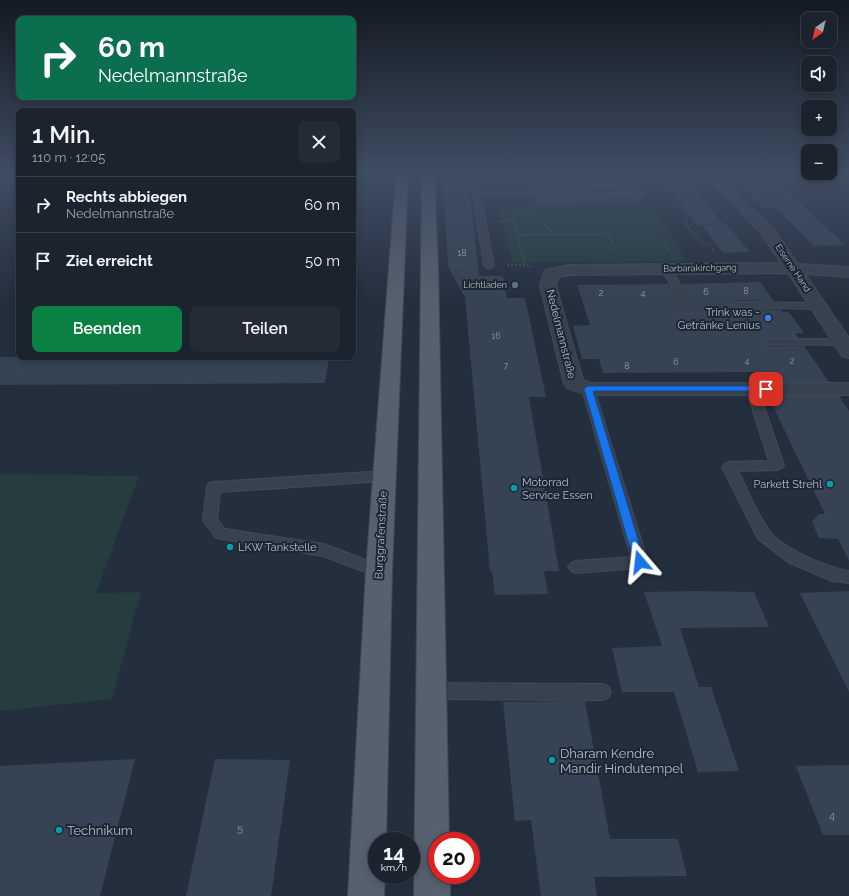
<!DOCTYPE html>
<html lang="de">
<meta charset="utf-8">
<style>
body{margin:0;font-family:Raleway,sans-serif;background:#242b36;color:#f1f3f6;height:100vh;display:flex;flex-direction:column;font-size:15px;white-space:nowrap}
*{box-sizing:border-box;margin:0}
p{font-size:13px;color:#a0a4aa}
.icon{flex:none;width:22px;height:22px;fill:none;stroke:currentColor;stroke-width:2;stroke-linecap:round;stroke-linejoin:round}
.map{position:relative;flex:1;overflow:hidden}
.details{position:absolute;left:16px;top:108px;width:340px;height:252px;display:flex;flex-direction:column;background:#1b232e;border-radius:8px;box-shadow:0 2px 10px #0003,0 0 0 1px #39404a}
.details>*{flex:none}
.banner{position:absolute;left:16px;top:16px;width:340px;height:84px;border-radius:8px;box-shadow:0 2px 10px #0003,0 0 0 1px #39404a;background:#0b6e4f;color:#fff;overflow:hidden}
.needle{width:26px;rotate:214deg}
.fabs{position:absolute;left:801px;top:12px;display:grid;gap:8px}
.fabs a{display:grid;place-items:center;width:36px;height:36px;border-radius:8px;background:#1b232e;box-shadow:0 2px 10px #0003,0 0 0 1px #39404a;font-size:20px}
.speed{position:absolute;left:368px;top:832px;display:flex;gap:8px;font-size:20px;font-weight:700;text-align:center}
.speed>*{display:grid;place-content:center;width:52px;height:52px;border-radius:50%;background:#1b232e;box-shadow:0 2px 10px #0003,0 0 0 1px #39404a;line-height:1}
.speed small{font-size:10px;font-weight:400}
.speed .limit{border:6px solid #d22;background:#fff;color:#111}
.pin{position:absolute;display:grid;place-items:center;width:34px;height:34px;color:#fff;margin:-17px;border-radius:8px;box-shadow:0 2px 6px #0006}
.me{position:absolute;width:44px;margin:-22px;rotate:343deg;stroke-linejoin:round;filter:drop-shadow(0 0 3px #0008)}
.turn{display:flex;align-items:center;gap:14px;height:84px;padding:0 16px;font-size:18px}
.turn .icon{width:52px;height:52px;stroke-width:2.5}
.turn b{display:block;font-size:28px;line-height:34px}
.round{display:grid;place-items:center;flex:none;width:42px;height:42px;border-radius:8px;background:#242b36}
.overview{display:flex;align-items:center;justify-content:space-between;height:68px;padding:0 16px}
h1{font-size:24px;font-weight:600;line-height:30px}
.button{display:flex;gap:8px;margin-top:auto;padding:8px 16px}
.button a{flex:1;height:46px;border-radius:8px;background:#0b8043;color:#fff;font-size:16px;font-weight:600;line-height:46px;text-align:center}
.button a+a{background:#242b36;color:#f1f3f6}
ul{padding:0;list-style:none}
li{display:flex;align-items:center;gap:12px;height:56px;padding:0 16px;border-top:1px solid #39404a}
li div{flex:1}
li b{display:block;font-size:15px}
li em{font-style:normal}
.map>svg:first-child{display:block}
.green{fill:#263c3f}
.building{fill:#364354}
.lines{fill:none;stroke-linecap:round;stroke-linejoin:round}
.lane-casing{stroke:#414a57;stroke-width:2}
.street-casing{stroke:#414a57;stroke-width:2}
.primary-casing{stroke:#414a57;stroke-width:2}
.path{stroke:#3f5557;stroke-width:1.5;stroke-dasharray:2 2;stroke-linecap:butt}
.lane{fill:#38414e;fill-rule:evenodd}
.street{fill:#38414e;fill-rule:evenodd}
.primary{fill:#56606e;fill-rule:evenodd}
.route{fill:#1a73e8;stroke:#114b97}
.service-dot{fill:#5c6f8a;stroke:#1d2633;stroke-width:1.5}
.shop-dot{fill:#3f7fe0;stroke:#1d2633;stroke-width:1.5}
.culture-dot{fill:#0f9aa8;stroke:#1d2633;stroke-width:1.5}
.labels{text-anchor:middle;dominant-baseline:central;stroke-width:4;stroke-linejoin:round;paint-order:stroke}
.number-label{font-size:9px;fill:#929caa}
.far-street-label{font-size:9px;fill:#b4bcc9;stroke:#1d2633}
.far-poi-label{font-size:9px;fill:#b4bcc9;stroke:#1d2633;text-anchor:end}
.poi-label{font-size:11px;fill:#b4bcc9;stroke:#1d2633;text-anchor:end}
.street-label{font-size:11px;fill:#b4bcc9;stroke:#1d2633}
.near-number-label{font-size:11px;fill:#929caa}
.near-poi-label{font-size:13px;fill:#b4bcc9;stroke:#1d2633;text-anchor:start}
</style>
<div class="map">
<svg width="849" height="896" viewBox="0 0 849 896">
<rect width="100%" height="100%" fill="#242f3e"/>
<!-- green -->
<path class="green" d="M653 205 686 261 512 263 498 207Z
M0 474 139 476 96 593 141 592 112 699 0 711Z"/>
<!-- building -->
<path class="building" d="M658 175H681L723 224 697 225Z
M528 179H626L633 191H532Z
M775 179 845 245 814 246 776 208 764 209 738 180Z
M444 184H469L479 276H503L507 298H525L546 397H529L559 571H544L548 594 495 595 492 571H490L465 297 448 267Z
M533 198H636L639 204 535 205Z
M726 224 750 252 723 253 702 225Z
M760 282 774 301 738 300 732 305 733 308 781 310 783 312H789L804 333H796L798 338H767L762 342 763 345 804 346 829 382H761L756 372 603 373 599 359H582L573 326 590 325 577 285 668 284 685 314H694L696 310 681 284Z
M0 357H329L325 383 0 385Z
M768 396H839L849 411V561L838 539 819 538 812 522 819 514H825Z
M695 591 754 592 769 627 680 628 699 687H711L739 771 698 772 674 692H622L612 648 662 646 644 592Z
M849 591V692L800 593Z
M585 701 610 839H678L687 876 594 877 597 896H541L531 820 515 821 503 702Z
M135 759 100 896H0V766Z
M215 759 290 760 271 896H186Z
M849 765V835H823L796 766Z"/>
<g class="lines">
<!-- lane casing -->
<g class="lane-casing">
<path id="lane" d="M12 175H19V179L12 178Z
M470 175H478L479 184 477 186 481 192 635 193 626 175H634L644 195 640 197 481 196 494 266 489 269 484 266 472 188 474 186 471 184Z
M666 265 671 268 695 311 694 313H686L685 311 661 268Z
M738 302 818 303 823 306 818 309 734 307 733 305Z
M768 339H842L847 342 842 345 764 344 763 342Z
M588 385 594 389 648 562 645 566 640 568 576 573 571 571 568 567 571 563 576 561 631 557 582 389Z
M752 385 758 389 784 465 782 468 777 470 738 471C748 490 756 512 768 529 779 547 829 569 849 571V583L832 581 788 562 758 539 722 467 724 464 729 462 769 461 746 389Z
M384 471 389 473 391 476 389 479 384 481 220 492 217 519 225 529 324 544 384 567 387 571 384 575 379 577 323 556 216 538 203 520 207 487 209 483 214 482Z
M431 683 602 684 608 686 611 692 608 698 602 700 431 699 425 697 422 691 425 685Z"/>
</g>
<!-- street casing -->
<g class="street-casing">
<path id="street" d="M705 175H718L772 227 798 264 849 267V277L805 274 849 338V358L842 356 788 273 569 275 558 277 556 286 583 380 590 383H849V395H588L567 388 564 384 540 286 545 270 569 265 781 263 761 233Z"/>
</g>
<!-- primary casing -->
<g class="primary-casing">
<path id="primary" d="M396 175H408L392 571 386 841H377V875H385L384 896H348L366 571Z
M422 175H434L438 266 449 841H437V875H450V896H414Z"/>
</g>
<!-- path -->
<path class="path" d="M654 175 685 214 687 225 697 239 709 245 714 251
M514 220 513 215H533L554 234
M499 221 514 220 518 235
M662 237 668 250
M507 265H525L532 267
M525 265 518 235 608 234 616 250
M451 266H470"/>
<!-- lane -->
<use href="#lane" class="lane"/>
<!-- street -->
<use href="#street" class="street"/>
<!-- primary -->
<use href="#primary" class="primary"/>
</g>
<!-- sky -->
<linearGradient id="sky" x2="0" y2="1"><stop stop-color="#141a22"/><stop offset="0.58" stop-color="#3f4d63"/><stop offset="1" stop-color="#3f4d63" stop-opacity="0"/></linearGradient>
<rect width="849" height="300" fill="url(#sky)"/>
<!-- route -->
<path class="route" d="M588 386H766L770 389 766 391H593L645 562 640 567 634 562 584 389Z"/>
<!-- markers -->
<circle class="service-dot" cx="515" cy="285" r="4"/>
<circle class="shop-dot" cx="768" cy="318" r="4"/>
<g class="culture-dot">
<circle cx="830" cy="484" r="4"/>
<circle cx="514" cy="488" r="4"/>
<circle cx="230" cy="547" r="4"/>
<circle cx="552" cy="760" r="4"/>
<circle cx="59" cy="830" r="4"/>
</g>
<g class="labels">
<!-- number labels -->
<g class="number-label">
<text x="462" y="253">18</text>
<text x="746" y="291">8</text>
<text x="706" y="292">6</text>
<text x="601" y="293">2</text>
<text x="643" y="293">4</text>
<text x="496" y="336">16</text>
<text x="747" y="361">4</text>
<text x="792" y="361">2</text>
<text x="676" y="362">6</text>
<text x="506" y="366">7</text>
<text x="627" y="366">8</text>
</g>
<!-- far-street labels -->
<g class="far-street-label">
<text transform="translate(700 268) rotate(-1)">Barbarakirchgang</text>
<text transform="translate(793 268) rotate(56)">Eiserne Hand</text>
</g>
<!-- far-poi labels -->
<g class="far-poi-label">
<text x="507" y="285">Lichtladen</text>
</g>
<!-- poi labels -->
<g class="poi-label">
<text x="760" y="312">Trink was -<tspan x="760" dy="13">Getränke Lenius</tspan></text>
<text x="522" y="482" text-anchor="start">Motorrad<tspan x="522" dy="13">Service Essen</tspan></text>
<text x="822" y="484">Parkett Strehl</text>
<text x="238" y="547" text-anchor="start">LKW Tankstelle</text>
</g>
<!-- street labels -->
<g class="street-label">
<text transform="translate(561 334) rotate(76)">Nedelmannstraße</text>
<text transform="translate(381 535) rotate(-87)">Burggrafenstraße</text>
</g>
<!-- near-number labels -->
<g class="near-number-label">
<text x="832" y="815">4</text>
<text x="240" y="828">5</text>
</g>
<!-- near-poi labels -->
<g class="near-poi-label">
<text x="560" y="753">Dharam Kendre<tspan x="560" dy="15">Mandir Hindutempel</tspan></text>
<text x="67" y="830">Technikum</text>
</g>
</g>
</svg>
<div class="fabs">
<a><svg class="needle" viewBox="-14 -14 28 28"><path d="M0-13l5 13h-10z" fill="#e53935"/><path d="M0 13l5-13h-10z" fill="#a0a4aa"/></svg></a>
<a><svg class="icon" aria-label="sound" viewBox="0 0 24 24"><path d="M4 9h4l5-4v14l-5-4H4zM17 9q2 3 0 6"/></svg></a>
<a>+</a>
<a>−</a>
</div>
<div class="speed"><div>14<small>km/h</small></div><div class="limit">20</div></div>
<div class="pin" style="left:766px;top:389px;background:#d93025"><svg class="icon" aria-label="arrive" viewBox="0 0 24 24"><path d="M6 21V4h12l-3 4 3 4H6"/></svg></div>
<svg class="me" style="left:640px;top:562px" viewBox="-20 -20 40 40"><path d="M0-17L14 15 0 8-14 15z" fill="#1a73e8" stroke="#fff" stroke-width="4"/></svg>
<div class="banner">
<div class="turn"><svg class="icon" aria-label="right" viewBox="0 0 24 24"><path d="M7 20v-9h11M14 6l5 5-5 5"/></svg><div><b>60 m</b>Nedelmannstraße</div></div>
</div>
<section class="details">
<div class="overview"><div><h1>1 Min.</h1><p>110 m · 12:05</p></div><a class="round"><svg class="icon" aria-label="close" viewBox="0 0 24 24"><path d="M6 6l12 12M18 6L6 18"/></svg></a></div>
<ul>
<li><svg class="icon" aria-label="right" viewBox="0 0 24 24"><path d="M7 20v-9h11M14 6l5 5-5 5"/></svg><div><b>Rechts abbiegen</b><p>Nedelmannstraße</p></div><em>60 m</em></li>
<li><svg class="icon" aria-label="arrive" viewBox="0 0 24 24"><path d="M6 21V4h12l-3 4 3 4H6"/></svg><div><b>Ziel erreicht</b></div><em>50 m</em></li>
</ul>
<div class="button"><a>Beenden</a><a>Teilen</a></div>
</section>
</div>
